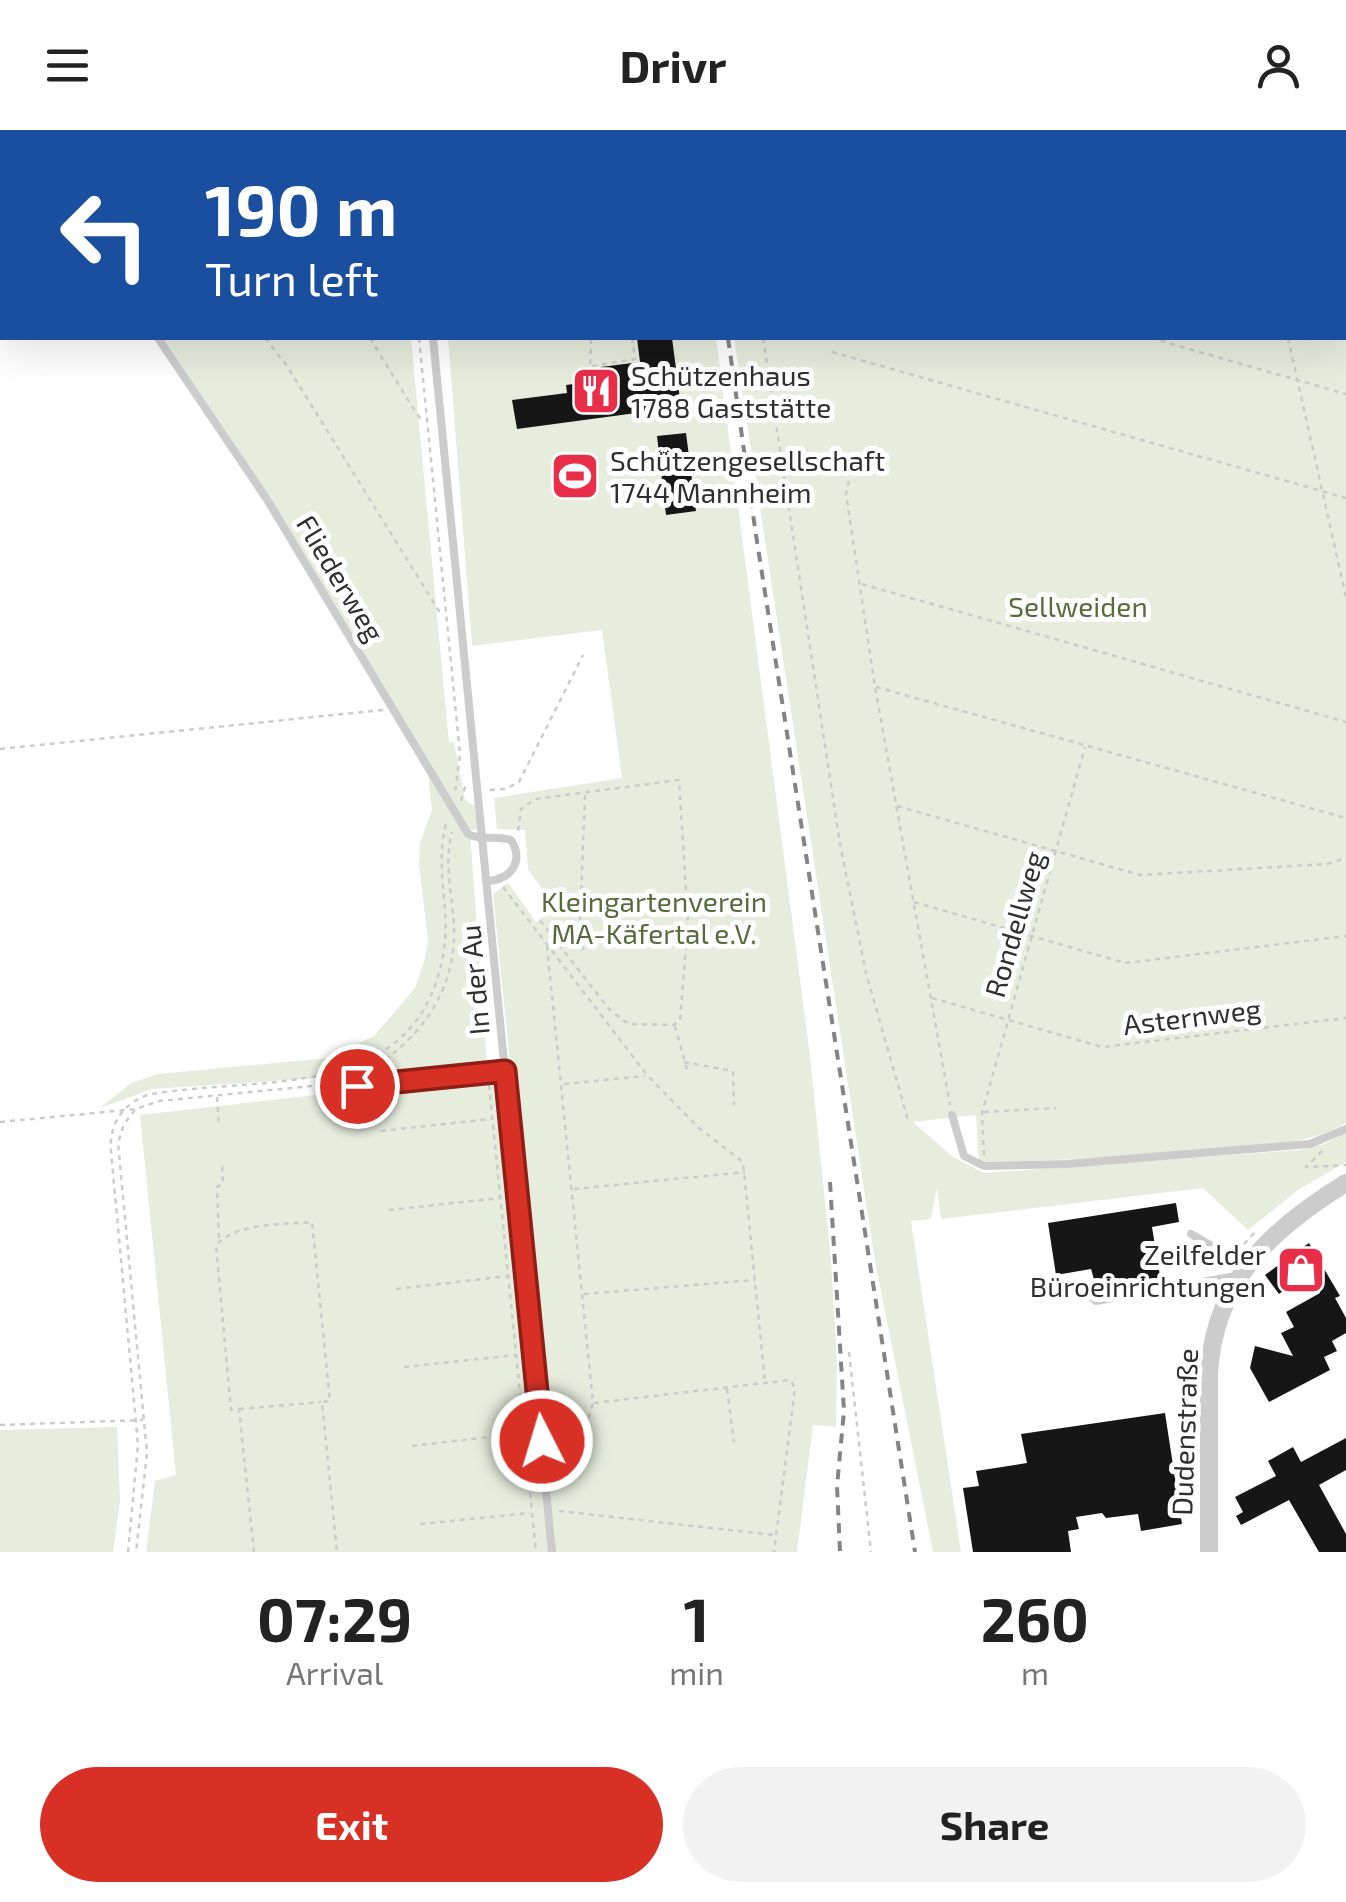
<!DOCTYPE html>
<meta charset="utf-8">
<style>
body{margin:0;font-family:"Exo 2",sans-serif;background:#f2f2f2;color:#222;height:100vh;display:flex;flex-direction:column;font-size:38px;white-space:nowrap}
*{box-sizing:border-box;margin:0}
p{font-size:32px;color:#767676}
.icon{flex:none;width:55px;height:55px;fill:none;stroke:currentColor;stroke-width:2;stroke-linecap:round;stroke-linejoin:round}
.map{position:relative;height:1422px;overflow:hidden}
.sheet{display:flex;flex-direction:column;background:#fff;flex:1}
.sheet>*{flex:none}
.guide{position:absolute;left:0px;top:0px;width:1348px;height:210px;box-shadow:0 10px 40px #0002;background:#1a4fa0;color:#fff;overflow:hidden}
.pin{position:absolute;display:grid;place-items:center;width:85px;height:85px;color:#fff;margin:-42px;border:5px solid #fff;border-radius:50%;box-shadow:0 2px 10px #0007}
.me{position:absolute;width:110px;margin:-55px;rotate:355deg;stroke-linejoin:round;filter:drop-shadow(0 0 8px #0008)}
.turn{display:flex;align-items:center;gap:35px;height:210px;padding:0 40px;font-size:45px}
.turn .icon{width:130px;height:130px;stroke-width:2.5}
.turn b{display:block;font-size:70px;line-height:85px}
.eta{display:flex;justify-content:space-evenly;align-items:center;height:170px;text-align:center}
.eta b{font-size:60px;font-weight:700;line-height:70px}
.action{display:flex;gap:20px;margin-top:auto;padding:20px 40px}
.action a{flex:1;height:115px;border-radius:60px;background:#d93025;color:#fff;font-size:40px;font-weight:700;line-height:115px;text-align:center}
.action a+a{background:#f2f2f2;color:#222}
header{display:flex;justify-content:space-between;align-items:center;height:130px;padding:0 40px;background:#fff;font-size:45px;font-weight:700}
.map>svg:first-child{display:block}
.green{fill:#e6eddd}
.building{fill:#161616}
.lines{fill:none;stroke-linecap:round;stroke-linejoin:round}
.path{stroke:#ccc;stroke-width:2.5;stroke-dasharray:5 5;stroke-linecap:butt}
.service{stroke:#ccc;stroke-width:8}
.tertiary{stroke:#ccc;stroke-width:18}
.secondary{stroke:#b9b9b9;stroke-width:20}
.tram{stroke:#848484;stroke-width:2.5}
.rail{stroke:#848484;stroke-width:4;stroke-dasharray:10 8;stroke-linecap:butt}
.route-casing{stroke:#8d1f18;stroke-width:25}
.route{stroke:#d93025;stroke-width:18}
.labels{text-anchor:middle;dominant-baseline:central;stroke-width:10;stroke-linejoin:round;paint-order:stroke}
.poi-label{font-size:28px;fill:#2f2f2f;stroke:#fff;text-anchor:start}
.street-label{font-size:28px;fill:#2f2f2f;stroke:#fff}
.park-label{font-size:28px;fill:#566c3b;stroke:#fff}
</style>
<header><svg class="icon" aria-label="menu" viewBox="0 0 24 24"><path d="M4 6h16M4 12h16M4 18h16"/></svg>Drivr<svg class="icon" aria-label="person" viewBox="0 0 24 24"><circle cx="12" cy="8" r="4"/><path d="M4 21q1-7 8-7t8 7"/></svg></header>
<div class="map">
<svg width="1346" height="1422" viewBox="0 0 1346 1422">
<rect width="100%" height="100%" fill="#fff"/>
<!-- green -->
<path class="green" d="M0 0H444L2 2V26Z
M1346 162V993C1301 1019 1239 1018 1188 1022 1118 1027 1049 1031 979 1032L976 985 913 992 953 1027 984 1043 1299 1020 1325 1014 1346 1002V1032L1298 1060 1248 1100 1203 1058 941 1089 937 1057 931 1089 911 1091 961 1422H933L875 1131 734 208H1345Z
M163 208H411L449 613 454 612 465 670 475 676 477 699 470 701 487 937 152 959 100 978 131 953 158 944 329 928 374 906 415 858 424 832 428 810 419 734 420 713 432 680 426 627 272 370Z
M448 208H716L810 926 831 1130 837 1233 836 1297 813 1295 797 1422H146L155 1351 176 1345 140 985 511 943 493 764 508 753 536 792 555 777 528 739 525 700 497 699 494 668 622 648 602 500 472 516Z
M117 1297 120 1371 113 1422H0V1300Z"/>
<!-- building -->
<path class="building" d="M637 208H672L681 277 517 299 512 270 567 263 566 255 603 250 601 237 640 232Z
M686 303 696 381 666 385 657 306Z
M1176 1073 1179 1092 1152 1097 1161 1152 1098 1163 1091 1139 1056 1145 1048 1093Z
M1309 1113 1340 1166 1335 1168 1346 1188V1203L1332 1211 1337 1221 1324 1227 1330 1240 1269 1272 1250 1238 1255 1216 1293 1226 1281 1203 1294 1197 1286 1182 1320 1163 1309 1141 1279 1164 1265 1145Z
M1165 1283 1182 1394 1141 1401 1138 1384 1106 1388 1102 1383 1076 1387 1079 1399 1068 1401 1071 1422H973L963 1358 979 1356 976 1341 1027 1333 1021 1304Z
M1346 1308V1340L1319 1355 1346 1404V1422H1319L1289 1370 1241 1395 1236 1386 1243 1382 1235 1367 1276 1346 1268 1331 1293 1317 1301 1332Z"/>
<g class="lines">
<!-- path -->
<path class="path" d="M104 0 106 2
M280 0 289 2
M794 0 802 2
M1042 0 1050 2
M1345 0 1346 1
M214 2 215 0
M435 2V0
M448 2 449 0
M759 2V0
M1314 2 1316 0
M1345 171H1346
M265 208 287 236 439 481H443
M370 208 413 278 420 288 424 287
M419 208 460 624 455 663
M763 208 840 714 866 843 908 990
M1151 208 1346 264
M1288 208 1346 467
M832 222 1346 368
M592 236 635 229 632 208
M590 244 591 208
M851 341 846 364 875 557 950 975
M862 454 1346 592
M876 557 1346 688
M0 619 383 580
M490 660 505 659 519 652 583 525
M461 671 466 654
M897 676 1140 745 1327 734 1346 728
M518 701 521 679 535 669 679 650 688 793 680 890 674 895 631 894 624 891 609 879 539 789
M503 757 647 945 699 998 743 1032 765 1252
M914 772 1125 833 1346 806
M547 816 593 1273 587 1294 549 1280
M583 820 580 793 585 665
M932 868 1102 917 1346 888
M675 896 688 943
M684 932 733 941 734 975
M359 945C417 916 457 862 454 796 452 764 444 733 452 702
M564 954 645 946
M489 955 536 1422
M217 967 219 996
M135 980 124 994 118 1013 147 1323 136 1422
M984 982 1056 978
M0 992 136 979 159 971 312 956
M381 1001 491 989
M1322 1021 1306 1037 1346 1035
M984 1025 982 983 1085 617
M574 1059 745 1042
M389 1080 500 1068
M219 1108 217 1057 223 1053 222 1032
M1244 1114 1256 1101
M396 1159 508 1146
M584 1164 755 1150
M849 1222 871 1422
M404 1237 516 1225
M727 1259 734 1312
M594 1273 790 1250 795 1258 774 1422
M239 1279 321 1272
M0 1295 143 1290
M412 1316 523 1303
M559 1381 774 1405
M420 1394 530 1383
M128 1422 138 1315 111 1021C109 994 122 975 147 965 257 944 415 976 443 826 452 778 433 741 447 690
M254 1422 239 1279 231 1280 216 1115C237 1092 283 1095 312 1092L330 1271 322 1272 337 1422"/>
<!-- service -->
<path class="service" d="M468 2 469 0
M824 2 825 0
M0 33 2 35
M158 208 268 371 468 704C481 711 496 705 511 710 524 731 512 749 488 751
M433 208 552 1422
M320 960 505 941
M952 985 964 1026 984 1036 1066 1034 1310 1014 1346 999
M1191 1104 1246 1136
M1084 1161 1096 1171 1236 1146"/>
<!-- tertiary -->
<path class="tertiary" d="M1209 1422V1244C1214 1151 1271 1099 1346 1053"/>
<!-- secondary -->
<path class="secondary" d="M852 0 860 2
M993 0 1001 2
M1345 101 1346 102
M1345 141H1346"/>
<!-- tram -->
<path class="tram" d="M935 0 944 2
M1345 125 1346 126"/>
<!-- rail -->
<path class="rail" d="M711 2V0
M728 208 756 405 915 1422
M830 1052 844 1281 837 1356 840 1422"/>
</g>
<g class="lines">
<!-- route casing -->
<g class="route-casing">
<path id="route" d="M357 956 505 941 542 1311"/>
</g>
<!-- route -->
<use href="#route" class="route"/>
</g>
<!-- icons -->
<defs>
<g id="restaurant-square" transform="scale(2.5)"><rect x="-9" y="-9" width="18" height="18" rx="4" fill="#e92e4a" stroke="#fff"/><path d="M-5-6h1v4h1v-4h1v4h1v-4h1v5L-1.5 .5V6h-2V.5L-5-1ZM5-6V6H3V1.5H1.5Q1.5-4 5-6Z" fill="#fff"/></g>
<g id="stadium-square" transform="scale(2.5)"><rect x="-9" y="-9" width="18" height="18" rx="4" fill="#e92e4a" stroke="#fff"/><path d="M0-5a6.5 5 0 1 0 0 10a6.5 5 0 1 0 0-10ZM-3.5-1.8h7v3.6h-7Z" fill="#fff"/></g>
<g id="shop-square" transform="scale(2.5)"><rect x="-9" y="-9" width="18" height="18" rx="4" fill="#e92e4a" stroke="#fff"/><path d="M-5-2.5h2.3a2.7 3.5 0 0 1 5.4 0H5L5.5 6h-11ZM-1.5-2.5h3a1.5 2.3 0 0 0-3 0Z" fill="#fff"/></g>
</defs>
<g fill-rule="evenodd">
<use href="#restaurant-square" x="596" y="261"/>
<use href="#stadium-square" x="575" y="346"/>
<use href="#shop-square" x="1301" y="1140"/>
</g>
<g class="labels">
<!-- poi labels -->
<g class="poi-label">
<text x="631" y="245">Schützenhaus<tspan x="631" dy="32">1788 Gaststätte</tspan></text>
<text x="610" y="330">Schützengesellschaft<tspan x="610" dy="32">1744 Mannheim</tspan></text>
<text x="1266" y="1124" text-anchor="end">Zeilfelder<tspan x="1266" dy="32">Büroeinrichtungen</tspan></text>
</g>
<!-- street labels -->
<g class="street-label">
<text transform="translate(341 448) rotate(59)">Fliederweg</text>
<text transform="translate(1014 794) rotate(-74)">Rondellweg</text>
<text transform="translate(474 850) rotate(-95)">In der Au</text>
<text transform="translate(1192 886) rotate(-7)">Asternweg</text>
<text transform="translate(1184 1302) rotate(-88)">Dudenstraße</text>
</g>
<!-- park labels -->
<g class="park-label">
<text x="1078" y="476">Sellweiden</text>
<text x="654" y="771">Kleingartenverein<tspan x="654" dy="32">MA-Käfertal e.V.</tspan></text>
</g>
</g>
</svg>
<div class="pin" style="left:357px;top:956px;background:#d93025"><svg class="icon" aria-label="arrive" viewBox="0 0 24 24"><path d="M6 21V4h12l-3 4 3 4H6"/></svg></div>
<svg class="me" style="left:542px;top:1311px" viewBox="-20 -20 40 40"><circle r="17" fill="#d93025" stroke="#fff" stroke-width="3"/><path d="M0-11L8 9 0 5-8 9z" fill="#fff"/></svg>
<div class="guide">
<div class="turn"><svg class="icon" aria-label="left" viewBox="0 0 24 24"><path d="M17 20v-9H6M10 6l-5 5 5 5"/></svg><div><b>190 m</b>Turn left</div></div>
</div>
</div>
<section class="sheet">
<div class="eta">
<div><b>07:29</b><p>Arrival</p></div>
<div><b>1</b><p>min</p></div>
<div><b>260</b><p>m</p></div>
</div>
<div class="action"><a>Exit</a><a>Share</a></div>
</section>
